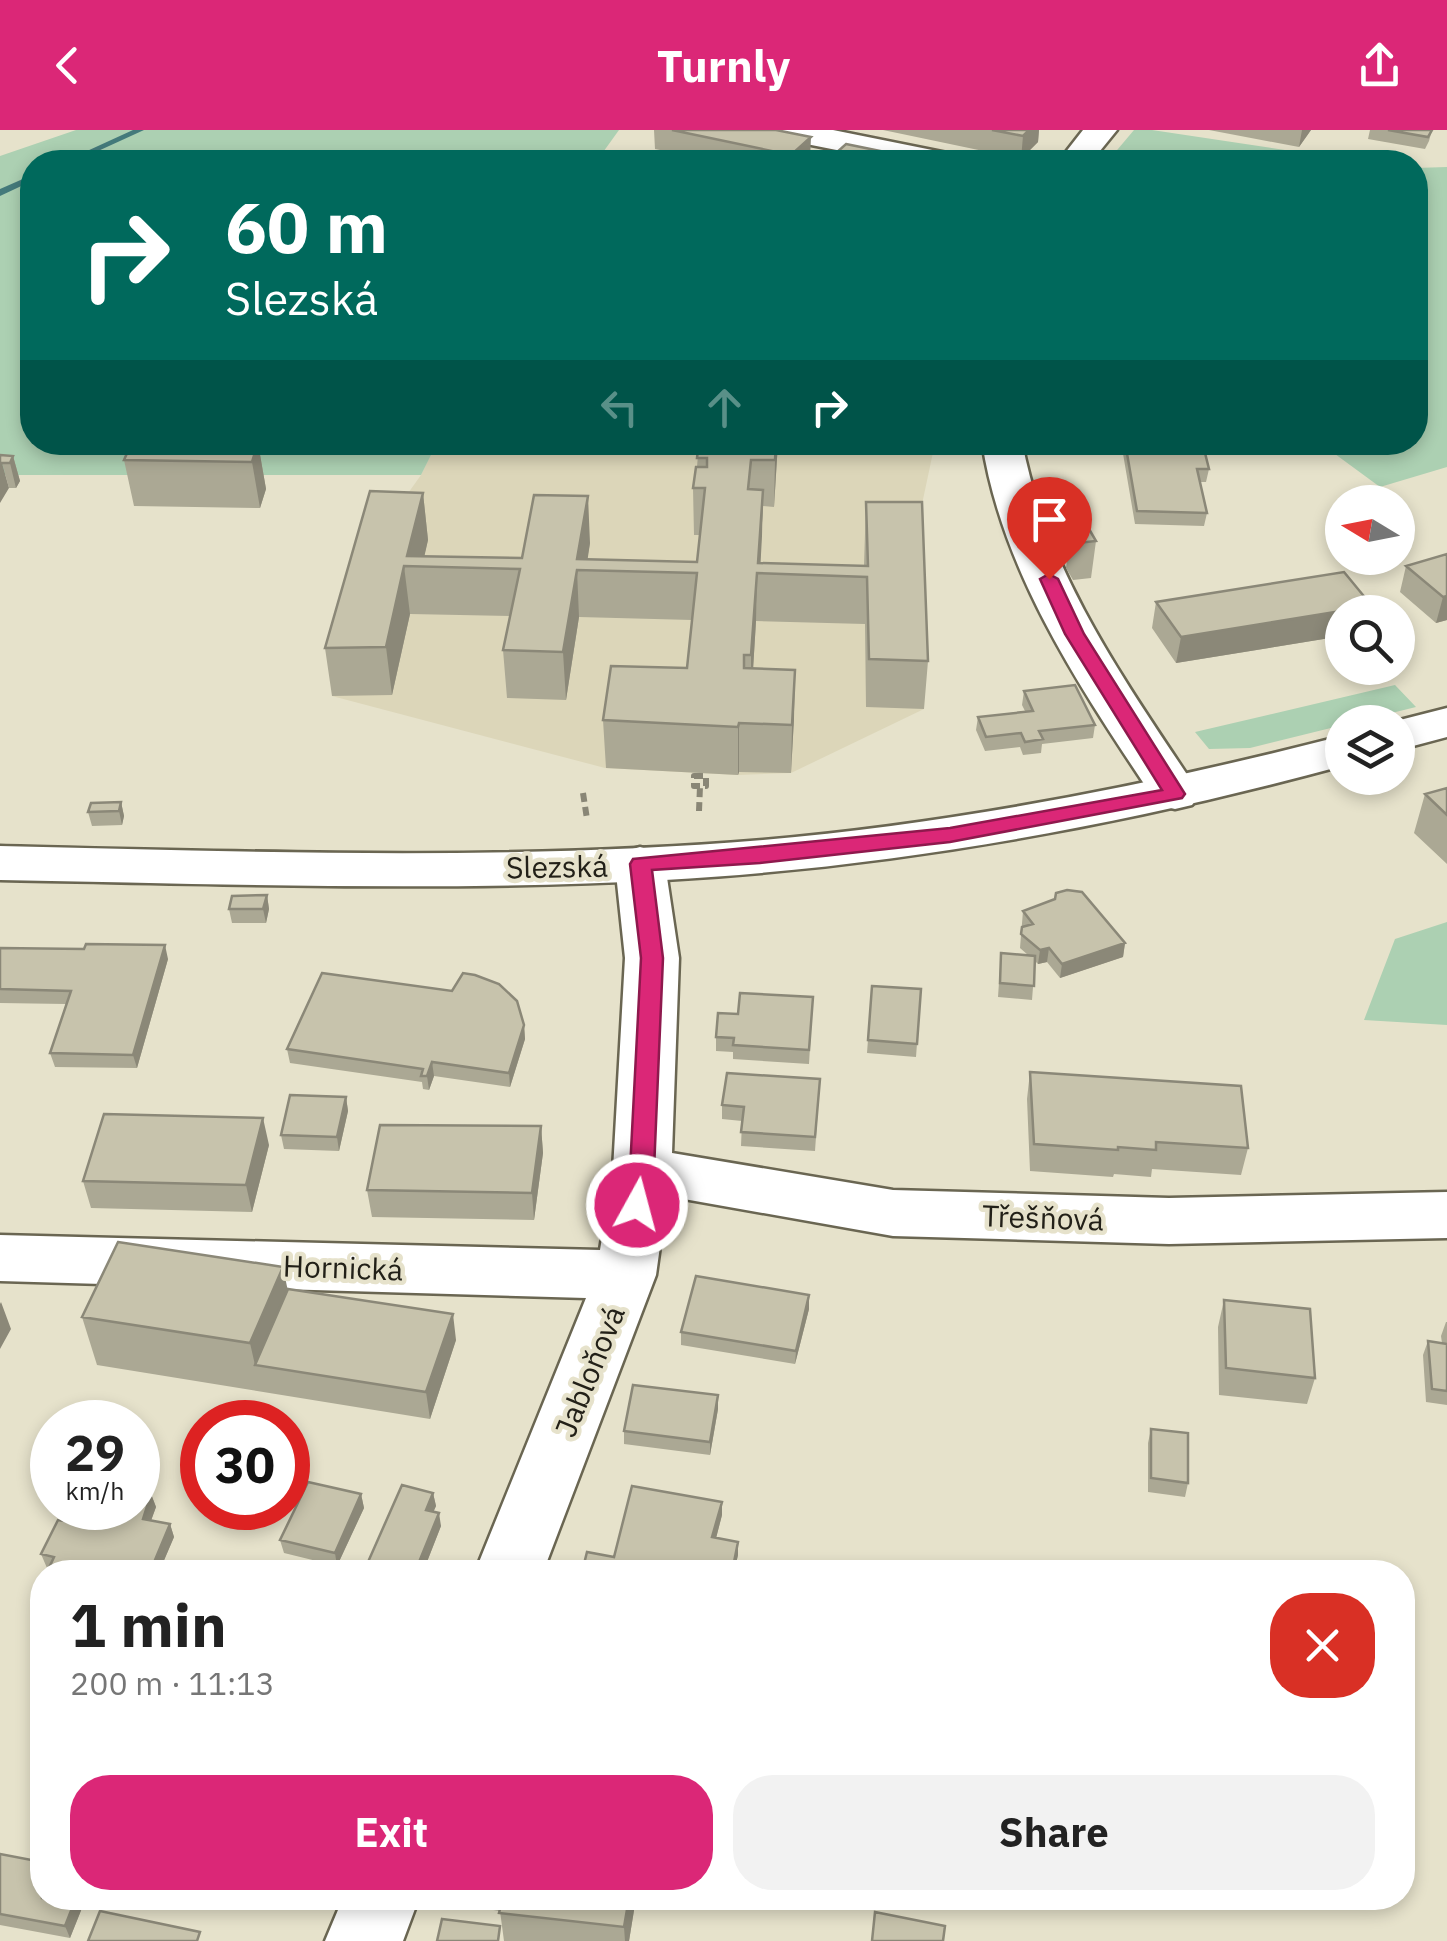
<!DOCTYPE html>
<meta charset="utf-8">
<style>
body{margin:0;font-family:"IBM Plex Sans",sans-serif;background:#f2f2f2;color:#222;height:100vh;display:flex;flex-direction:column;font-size:38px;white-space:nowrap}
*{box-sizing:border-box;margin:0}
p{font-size:32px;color:#767676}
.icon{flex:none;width:55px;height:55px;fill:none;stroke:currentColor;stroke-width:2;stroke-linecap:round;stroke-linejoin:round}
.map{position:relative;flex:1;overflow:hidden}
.panel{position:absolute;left:30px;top:1430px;width:1385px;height:350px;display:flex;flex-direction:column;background:#fff;border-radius:40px;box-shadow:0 5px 15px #0003}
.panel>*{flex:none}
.hud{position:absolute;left:20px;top:20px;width:1408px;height:305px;border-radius:40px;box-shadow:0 5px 15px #0003;background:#00695c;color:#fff;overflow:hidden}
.needle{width:65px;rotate:280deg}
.fabs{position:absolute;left:1325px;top:355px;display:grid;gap:20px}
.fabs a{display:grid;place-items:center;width:90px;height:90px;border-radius:50%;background:#fff;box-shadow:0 5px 15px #0003;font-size:50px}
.speed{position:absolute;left:30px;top:1270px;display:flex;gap:20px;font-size:50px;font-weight:700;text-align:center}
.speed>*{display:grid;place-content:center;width:130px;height:130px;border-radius:50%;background:#fff;box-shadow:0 5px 15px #0003;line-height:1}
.speed small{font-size:25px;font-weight:400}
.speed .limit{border:15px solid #d22;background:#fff;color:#111}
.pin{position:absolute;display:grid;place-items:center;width:85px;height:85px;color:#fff;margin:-102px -42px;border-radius:50% 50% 50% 0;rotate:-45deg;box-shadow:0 0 10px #0007}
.pin .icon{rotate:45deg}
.me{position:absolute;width:110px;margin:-55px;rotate:7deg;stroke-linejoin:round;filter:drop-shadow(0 0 8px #0008)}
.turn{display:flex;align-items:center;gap:35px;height:210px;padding:0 40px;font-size:45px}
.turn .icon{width:130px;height:130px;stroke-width:2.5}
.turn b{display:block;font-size:70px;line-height:85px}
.lanes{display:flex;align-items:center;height:95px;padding:0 40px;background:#0003;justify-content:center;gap:50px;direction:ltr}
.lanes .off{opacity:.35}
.round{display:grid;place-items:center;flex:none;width:105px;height:105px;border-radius:40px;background:#f2f2f2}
.head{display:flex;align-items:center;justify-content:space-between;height:170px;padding:0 40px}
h1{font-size:60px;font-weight:700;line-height:75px}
.button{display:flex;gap:20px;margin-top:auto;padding:20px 40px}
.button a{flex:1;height:115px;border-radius:40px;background:#db2777;color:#fff;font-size:40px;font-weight:700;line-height:115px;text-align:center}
.button a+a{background:#f2f2f2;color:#222}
header{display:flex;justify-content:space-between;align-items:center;height:130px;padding:0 40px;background:#db2777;color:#fff;font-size:45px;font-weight:700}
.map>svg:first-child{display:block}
.built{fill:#dcd6b9}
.green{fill:#acd0b2}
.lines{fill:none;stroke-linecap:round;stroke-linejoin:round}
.stream{fill:#447a7b;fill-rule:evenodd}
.street-casing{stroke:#6a6652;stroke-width:5}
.secondary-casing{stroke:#6a6652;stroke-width:5}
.path{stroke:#898676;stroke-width:6;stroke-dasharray:9 5;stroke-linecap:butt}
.street{fill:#fff;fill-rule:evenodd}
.secondary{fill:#fff;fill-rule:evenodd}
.wall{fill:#aba894}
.shaded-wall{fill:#8b8878}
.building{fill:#c7c3ac;stroke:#8b8878;stroke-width:2.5}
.route{fill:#db2777;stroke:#8e194d;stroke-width:2.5}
.labels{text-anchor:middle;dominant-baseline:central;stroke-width:9;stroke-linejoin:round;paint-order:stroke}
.street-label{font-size:30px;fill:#222018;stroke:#e6e2cb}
</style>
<header><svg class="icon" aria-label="back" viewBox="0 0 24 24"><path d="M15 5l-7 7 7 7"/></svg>Turnly<svg class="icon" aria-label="share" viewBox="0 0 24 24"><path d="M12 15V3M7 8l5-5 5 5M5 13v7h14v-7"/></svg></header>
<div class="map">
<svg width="1447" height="1811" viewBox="0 0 1447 1811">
<rect width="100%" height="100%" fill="#e6e2cb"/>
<!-- built -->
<path class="built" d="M437 313H935L918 393 924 579 791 643 738 645 605 638 332 566 376 408 421 345Z"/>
<!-- green -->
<path class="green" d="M76 0H619L596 32H32V312L437 313 421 345H0V26Z
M1134 0H1152L1365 32H1107Z
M1447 37V337L1380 357 1320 313 1415 312V38Z
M1395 555 1416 577 1250 618 1209 619 1195 602Z
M1447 792V895L1364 890 1395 809Z"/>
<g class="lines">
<!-- stream -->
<path class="stream" d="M133 0H144L74 32H63Z
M32 45V51L0 66V59Z"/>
<!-- street casing -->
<g class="street-casing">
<path id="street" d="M767 0H833L957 25 962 32H897L771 7Z
M1083 0H1117L1091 32H1058Z
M982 312H1022C1047 444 1127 554 1200 664L1192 675 1175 679 1158 675C1084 563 1003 447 982 312Z
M640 717 658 722 665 734 679 828 672 1023 893 1060 1169 1068 1447 1062V1108L1169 1114 893 1106 667 1066 656 1145 543 1442H475L586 1168 0 1151V1105L600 1120 613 1040 625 828 615 734 622 722Z
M343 1768H419L403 1811H325Z"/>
</g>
<!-- secondary casing -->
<g class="secondary-casing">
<path id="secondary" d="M1447 578V607L1398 620V592H1392Z
M1342 606V636C1121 696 895 737 665 750 444 762 222 754 0 750V716C254 722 509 731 763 710 959 693 1151 655 1342 606Z"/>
</g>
<!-- path -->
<path class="path" d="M694 646H706V656H694Z
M583 663 587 689
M699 681 700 656"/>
<!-- street -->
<use href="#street" class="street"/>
<!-- secondary -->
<use href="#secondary" class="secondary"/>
</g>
<!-- wall -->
<path class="wall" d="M654 0H776L810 30 807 32H718L655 19Z
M883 0H1039L1038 12 1021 29Z
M1209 0H1311L1299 17Z
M1370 0H1432L1429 11 1425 19 1368 9Z
M699 312H778L774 377 763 376 760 433 864 436 866 372 928 531 924 579 866 577 865 494 756 491 753 539 794 588 791 643 739 642 738 645 606 638 603 590 687 538 692 490 579 487 566 570 507 568 503 520 510 486 410 484 392 565 332 566 325 518 423 363 428 410 424 426 522 428 590 413 587 429 697 432 700 405H694L693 358 697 337Z
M1121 312H1192L1193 319 1209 339 1206 352H1200L1207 383 1204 396 1135 394Z
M258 313 266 359 260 378 134 376 124 330Z
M0 325 13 326 20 351 16 358H9Z
M1071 401 1096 411 1091 448 1073 450 1066 438Z
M1447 424V490L1436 493 1400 462 1406 436Z
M1156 472 1342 482V506L1176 533 1152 498Z
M1024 561 1095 595 1093 608 1042 614 1041 623 1023 625 1020 617 985 621 976 600 978 587 1025 581 1022 575Z
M1447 658V734L1414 703 1425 664Z
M121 672 124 686 122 695 92 696 88 682Z
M267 765 269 779 266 793H232L229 779Z
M1023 781 1125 813 1123 827 1060 848 1047 832 1038 834 1035 831 1032 870 998 867 1001 823 1028 825 1020 818Z
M0 818 168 829 137 938 55 937 50 923 66 874 0 873Z
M872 856 921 859 916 927 867 923Z
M813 867 809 934 733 929V922L716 921V907L738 884Z
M524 895 525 909 510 957 434 946 429 960 423 959 422 952 290 933 287 919Z
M1030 942 1248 1018 1241 1045 1152 1039 1151 1047 1114 1044 1113 1047 1030 1041 1027 969Z
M820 949 815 1021 741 1016 742 991 722 989V975Z
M346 967 348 981 339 1021 284 1019 281 1005Z
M541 996 543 1023 534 1090 372 1087 367 1060Z
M269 1015 252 1082 91 1078 83 1051Z
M288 1159 456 1210 430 1289 97 1235 82 1187Z
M809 1165V1179L795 1234 681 1215V1202Z
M1224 1170 1315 1248 1307 1274 1219 1265 1218 1197Z
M1446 1192H1447V1275L1426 1272 1423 1225 1428 1211 1442 1213 1441 1206Z
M718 1265V1279L710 1325 624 1314V1301Z
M1151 1299 1188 1353 1185 1367 1148 1362V1313Z
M433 1363 436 1376 433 1382 441 1396 423 1442H370L368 1432Z
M151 1364 156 1377 151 1390 170 1394 174 1407 159 1442H47L49 1438H47L41 1424 71 1392Z
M361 1364 364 1378 337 1436 284 1423 280 1410Z
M722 1385 716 1408 738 1412V1425L734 1442H582L614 1427Z
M0 1724 86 1768 70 1808 0 1795Z
M485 1768H636L629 1811H504L500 1781 487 1779Z"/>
<!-- shaded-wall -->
<path class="shaded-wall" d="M1029 0H1039L1038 12 1021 29 1023 6Z
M1302 0H1311L1299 17Z
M811 7 810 30 807 32H791V25Z
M776 312H778L774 377 775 330Z
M258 313 266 359 260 378 252 332Z
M13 326 20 351 16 358 10 333Z
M2 333 9 358 0 373V336Z
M763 360 762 406 760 443H758Z
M423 363 428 410 422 437 407 426Z
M588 366 590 413 586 440 577 429Z
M404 436 410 484 392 565 386 517Z
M577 440 579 487 566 570 563 522Z
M757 443 756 491 751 573V525Z
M1447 466V490L1436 493 1443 467Z
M1372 476 1370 482H1342V506L1176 533 1181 507Z
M795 540 794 588 791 643 792 595Z
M739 593V642L738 645V597Z
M121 672 124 686 122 695 119 681Z
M267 765 269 779 266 793 263 779Z
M1125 813 1123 827 1060 848 1062 834Z
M165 815 168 829 137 938 133 925Z
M1049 818 1047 832 1038 834 1040 820Z
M524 895 525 909 510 957 509 943Z
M432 932 434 946 429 960 427 946Z
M346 967 348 981 339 1021 337 1007Z
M263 988 269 1015 252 1082 246 1055Z
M541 996 543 1023 534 1090 532 1063Z
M283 1137 293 1186 255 1235 250 1213Z
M809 1165V1179L795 1234 796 1221Z
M1 1172 11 1199 0 1219V1174Z
M453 1184 456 1210 430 1289 426 1262Z
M718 1265V1279L710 1325V1312Z
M433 1363 436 1376 428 1394 426 1380Z
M151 1364 156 1377 147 1402 143 1389Z
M361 1364 364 1378 337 1436 335 1423Z
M722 1372V1385L713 1420 712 1407Z
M439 1383 441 1396 423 1442H415Z
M170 1394 174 1407 159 1442H150Z
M738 1412V1425L734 1442H732Z
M76 1768H86L70 1808 65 1796Z
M629 1768H636L629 1811H625L624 1797Z"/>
<!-- building -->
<path class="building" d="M672 0H776L811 7 791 25Z
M992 0H1029L1023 6Z
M1388 0H1432L1428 7Z
M846 14 934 32H826Z
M132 312H212L258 313 252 332 124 330Z
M699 312H776L775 330H751L748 359 763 360 758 433 868 436 866 372H922L928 531 869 529 867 447 757 443 751 525H744V538L795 540 792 595 739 593 738 597 603 590 611 536 687 538 697 443 577 440 563 522 503 520 520 439 404 436 386 517 325 518 370 361 423 363 407 426 522 428 534 365 588 366 577 429 697 432 705 358H693L696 337H707V328H697Z
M1125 312H1192L1193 319H1204L1209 339H1197L1207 383 1137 381Z
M0 325 13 326 10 333H2L0 336Z
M1089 399 1096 411 1078 413 1071 401Z
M1447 424V466L1443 467 1406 436Z
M1344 442 1372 476 1181 507 1156 472Z
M1075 555 1095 595 1039 601 1043 609 1025 612 1021 603 986 607 978 587 1033 581 1024 561Z
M1447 658V685L1425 664Z
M121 672 119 681 88 682 91 673Z
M1067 760 1082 762 1125 813 1062 834 1049 818 1040 820 1021 804 1022 797 1033 794 1023 781 1055 769 1056 763Z
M267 765 263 779H229L232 766Z
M86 814 165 815 133 925 50 923 71 861 0 859V818L84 819Z
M1001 823 1035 826 1034 856 1000 853Z
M322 843 452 861 463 843 475 845 499 854 517 871 524 895 509 943 432 932 427 946H421L423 939 287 919Z
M872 856 921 859 917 914 868 910Z
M740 863 813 867 809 920 733 915 734 908 716 907 718 883 738 884Z
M1030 942 1241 956 1248 1018 1156 1012V1020L1118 1017V1020L1034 1014Z
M727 943 820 949 815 1007 741 1002 744 977 722 975Z
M290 965 346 967 337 1007 281 1005Z
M104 984 263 988 246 1055 83 1051Z
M380 995 541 996 532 1063 367 1060Z
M118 1112 283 1137 250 1213 82 1187Z
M696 1146 809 1165 796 1221 681 1202Z
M288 1159 453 1184 426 1262 255 1235Z
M1224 1170 1310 1179 1315 1248 1226 1238Z
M1428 1211 1447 1214V1261L1432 1259Z
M633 1255 718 1265 710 1312 624 1301Z
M1151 1299 1188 1303V1353L1151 1348Z
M308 1352 361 1364 335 1423 280 1410Z
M402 1355 433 1363 426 1380 439 1383 415 1442 368 1432Z
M632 1356 722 1372 712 1407 738 1412 732 1442H680L637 1436 636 1442H582L587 1422 614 1427Z
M138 1362 151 1364 143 1389 170 1394 150 1442H47L54 1427 41 1424 58 1390 71 1392 78 1378H138Z
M0 1724 42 1732V1768H76L65 1796 0 1784Z
M503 1768H629L624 1797 499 1783Z
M100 1781 200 1802 197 1811H88Z
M875 1782 945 1796 943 1811H872Z
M442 1789 500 1796 498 1811H437Z"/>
<!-- route -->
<path class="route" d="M1049 444 1058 449 1084 504 1185 664 1182 668 950 712 760 733 652 740 663 828 654 1040 645 1082H628L625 1075 630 1040 641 828 630 734 633 729 950 698 1162 660 1065 504 1040 449Z"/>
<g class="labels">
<!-- street labels -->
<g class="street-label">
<text transform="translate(557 736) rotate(-1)">Slezská</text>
<text transform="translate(1043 1087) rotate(2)">Třešňová</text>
<text transform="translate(343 1137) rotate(2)">Hornická</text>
<text transform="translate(589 1241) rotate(-68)">Jabloňová</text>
</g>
</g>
</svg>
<div class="fabs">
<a><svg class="needle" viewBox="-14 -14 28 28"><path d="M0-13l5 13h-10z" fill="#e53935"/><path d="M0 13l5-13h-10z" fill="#767676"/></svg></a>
<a><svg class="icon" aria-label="search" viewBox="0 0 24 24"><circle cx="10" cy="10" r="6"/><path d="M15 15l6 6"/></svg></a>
<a><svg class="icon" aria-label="layers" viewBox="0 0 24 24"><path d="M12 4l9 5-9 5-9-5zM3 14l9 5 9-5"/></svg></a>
</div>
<div class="speed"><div>29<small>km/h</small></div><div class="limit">30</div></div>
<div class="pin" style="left:1049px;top:449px;background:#d93025"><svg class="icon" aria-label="arrive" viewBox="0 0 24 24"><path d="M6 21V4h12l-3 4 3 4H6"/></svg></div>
<svg class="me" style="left:637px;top:1075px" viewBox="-20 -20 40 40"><circle r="17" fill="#db2777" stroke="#fff" stroke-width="3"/><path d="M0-11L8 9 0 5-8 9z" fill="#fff"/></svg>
<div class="hud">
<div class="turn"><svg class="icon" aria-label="right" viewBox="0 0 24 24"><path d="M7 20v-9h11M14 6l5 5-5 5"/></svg><div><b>60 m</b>Slezská</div></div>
<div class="lanes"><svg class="icon off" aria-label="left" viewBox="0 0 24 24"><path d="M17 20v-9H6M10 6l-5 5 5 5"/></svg><svg class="icon off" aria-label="ahead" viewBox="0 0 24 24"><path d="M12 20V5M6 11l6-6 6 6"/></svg><svg class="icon" aria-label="right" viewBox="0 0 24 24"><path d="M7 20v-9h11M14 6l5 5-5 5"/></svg></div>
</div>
<section class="panel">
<div class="head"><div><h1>1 min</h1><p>200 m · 11:13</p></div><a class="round" style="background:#d93025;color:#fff"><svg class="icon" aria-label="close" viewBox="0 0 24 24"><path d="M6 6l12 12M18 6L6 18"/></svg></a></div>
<div class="button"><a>Exit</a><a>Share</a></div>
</section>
</div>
